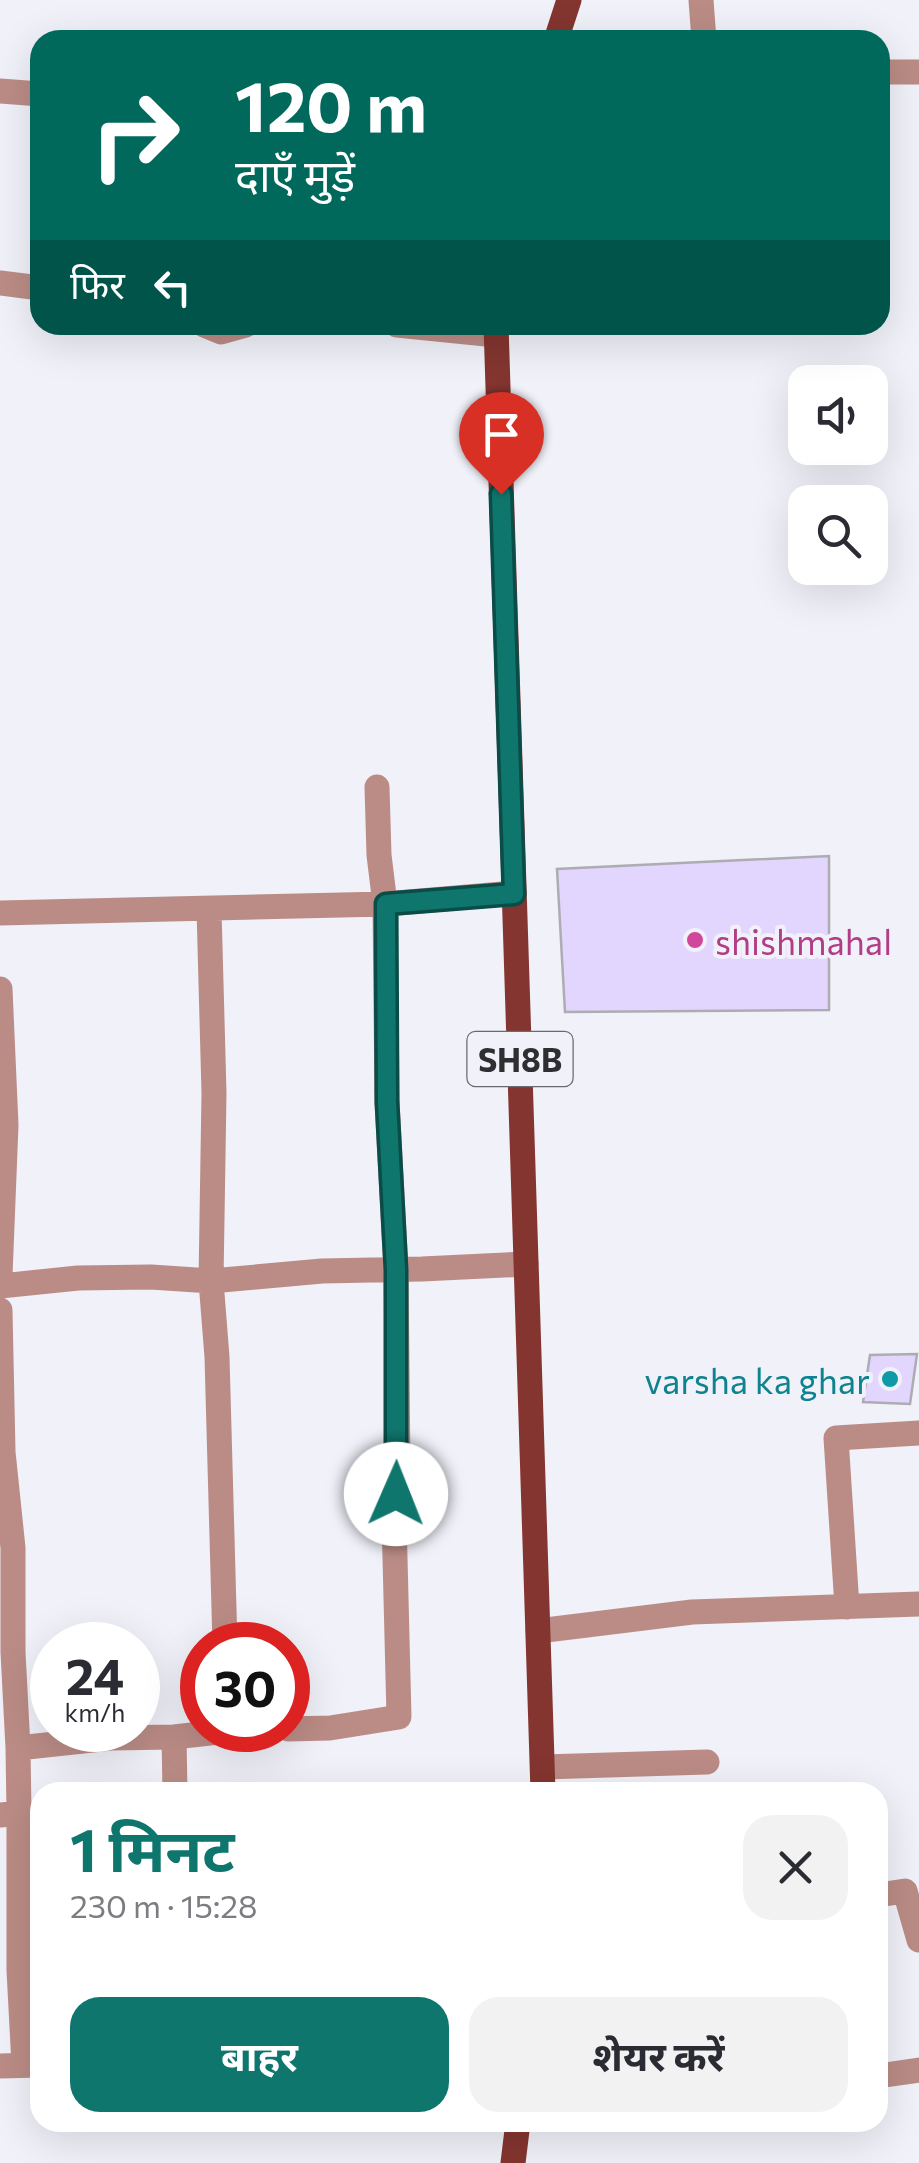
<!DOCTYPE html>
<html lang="hi">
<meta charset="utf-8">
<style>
body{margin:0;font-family:Commissioner,"Noto Sans Devanagari",sans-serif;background:#f2f2f3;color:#2b2b33;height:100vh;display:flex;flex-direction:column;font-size:38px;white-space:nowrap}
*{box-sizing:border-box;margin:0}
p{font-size:32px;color:#7c7c81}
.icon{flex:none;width:55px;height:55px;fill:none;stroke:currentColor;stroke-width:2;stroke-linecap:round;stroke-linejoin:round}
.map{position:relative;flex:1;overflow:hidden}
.details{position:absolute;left:30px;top:1782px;width:858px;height:350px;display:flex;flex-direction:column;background:#fff;border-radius:30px;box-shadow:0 10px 40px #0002}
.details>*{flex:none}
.top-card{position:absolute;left:30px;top:30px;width:860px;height:305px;border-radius:30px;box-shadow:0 10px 40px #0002;background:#00695c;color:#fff;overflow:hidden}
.fabs{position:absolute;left:788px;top:365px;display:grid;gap:20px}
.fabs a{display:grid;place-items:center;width:100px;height:100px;border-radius:20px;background:#fff;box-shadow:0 10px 40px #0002;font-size:50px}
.speed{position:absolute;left:30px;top:1622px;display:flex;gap:20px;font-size:50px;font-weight:700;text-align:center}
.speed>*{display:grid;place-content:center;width:130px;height:130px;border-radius:50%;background:#fff;box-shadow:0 10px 40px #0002;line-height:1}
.speed small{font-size:25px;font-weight:400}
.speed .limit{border:15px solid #d22;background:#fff;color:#111}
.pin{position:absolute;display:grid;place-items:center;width:85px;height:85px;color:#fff;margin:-102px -42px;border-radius:50% 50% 50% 0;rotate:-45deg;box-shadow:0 0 10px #0007}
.pin .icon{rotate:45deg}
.me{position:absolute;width:110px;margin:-55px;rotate:1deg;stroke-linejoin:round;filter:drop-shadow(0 0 8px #0008)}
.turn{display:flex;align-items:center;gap:35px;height:210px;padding:0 40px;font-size:45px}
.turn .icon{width:130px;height:130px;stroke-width:2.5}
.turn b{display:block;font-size:70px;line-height:85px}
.then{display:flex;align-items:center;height:95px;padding:0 40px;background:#0003;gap:20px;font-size:38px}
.round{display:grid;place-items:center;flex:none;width:105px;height:105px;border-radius:30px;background:#f2f2f3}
.headline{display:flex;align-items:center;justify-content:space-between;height:170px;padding:0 40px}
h1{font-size:60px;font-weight:700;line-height:75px;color:#0f766e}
.button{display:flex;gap:20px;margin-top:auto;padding:20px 40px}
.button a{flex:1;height:115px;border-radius:30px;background:#0f766e;color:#fff;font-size:40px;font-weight:700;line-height:115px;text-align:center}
.button a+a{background:#f2f2f3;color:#2b2b33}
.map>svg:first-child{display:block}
.building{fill:#e3d6fe;stroke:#aeacb3;stroke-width:2.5}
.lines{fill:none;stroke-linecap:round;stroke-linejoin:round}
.minor{stroke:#bb8c86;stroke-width:25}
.major{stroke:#84352f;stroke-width:25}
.route-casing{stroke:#0a4d48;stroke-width:25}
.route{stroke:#0f766e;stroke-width:18}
.hotel-dot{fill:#d1479c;stroke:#f0f1f9;stroke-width:4}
.culture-dot{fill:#0f9aa8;stroke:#f0f1f9;stroke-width:4}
.labels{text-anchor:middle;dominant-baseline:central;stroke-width:8;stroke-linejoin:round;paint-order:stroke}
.shield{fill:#f0f1f9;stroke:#69696e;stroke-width:2.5}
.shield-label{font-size:32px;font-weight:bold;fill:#2f2f32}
.hotel-label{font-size:35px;fill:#b23c85;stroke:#f0f1f9;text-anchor:start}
.culture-label{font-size:35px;fill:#0d838f;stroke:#f0f1f9;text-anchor:end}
</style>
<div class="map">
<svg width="919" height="2163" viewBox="0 0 919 2163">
<rect width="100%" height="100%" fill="#f0f1f9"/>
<!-- building -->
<path class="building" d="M829 856V1010L565 1012 557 869Z
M917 1354 910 1404 863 1402 870 1355Z"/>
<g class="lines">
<!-- minor -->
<path class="minor" d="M701 0 704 40
M880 72H919
M0 91 40 94
M0 283 40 288
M204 325 221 332 246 325
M397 325 496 335
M0 913 385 904 514 893
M0 989 6 1125 0 1276
M0 1286 78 1278 151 1277 211 1281 214 1093 209 909
M0 1310 3 1452 13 1548V1652L18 1748 111 1738 174 1737 228 1731
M847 1607 836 1438 919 1433
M538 1631 692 1612 919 1604
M225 1645 217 1357 211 1281 322 1271 422 1269 526 1264
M288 1729 330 1728 399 1717 394 1518 398 1469 396 1270 387 1102 385 904 379 855 377 787
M228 1730H265
M174 1737 175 1792
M543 1767 707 1762
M19 1813V1970L24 2065
M0 1815 19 1813 18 1748
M878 1895 905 1891 919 1940
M0 2066 40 2065
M878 2076 919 2070"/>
<!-- major -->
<path class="major" d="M556 40 569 0
M496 325 543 1792
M513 2163 518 2122"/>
</g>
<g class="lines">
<!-- route casing -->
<g class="route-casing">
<path id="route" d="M396 1494V1270L387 1102 386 904 514 894 501 494"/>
</g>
<!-- route -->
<use href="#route" class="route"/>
</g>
<!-- markers -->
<circle class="hotel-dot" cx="695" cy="940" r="10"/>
<circle class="culture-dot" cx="890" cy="1379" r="10"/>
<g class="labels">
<!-- shield labels -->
<rect class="shield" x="467.5" y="1032" width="105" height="54" rx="8"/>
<g class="shield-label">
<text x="520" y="1059">SH8B</text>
</g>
<!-- hotel labels -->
<g class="hotel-label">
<text x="715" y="940">shishmahal</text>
</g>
<!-- culture labels -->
<g class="culture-label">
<text x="870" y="1379">varsha ka ghar</text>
</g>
</g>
</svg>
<div class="fabs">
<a><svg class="icon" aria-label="sound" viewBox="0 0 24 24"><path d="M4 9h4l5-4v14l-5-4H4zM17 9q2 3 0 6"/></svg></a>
<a><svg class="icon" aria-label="search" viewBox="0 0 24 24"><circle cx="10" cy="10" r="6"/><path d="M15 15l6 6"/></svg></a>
</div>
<div class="speed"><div>24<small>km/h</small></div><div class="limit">30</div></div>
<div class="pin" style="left:501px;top:494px;background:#d93025"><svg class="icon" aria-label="arrive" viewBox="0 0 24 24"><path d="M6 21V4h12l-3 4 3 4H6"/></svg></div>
<svg class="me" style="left:396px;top:1494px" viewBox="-20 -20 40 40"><circle r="19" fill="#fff"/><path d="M0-13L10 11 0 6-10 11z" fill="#0f766e"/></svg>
<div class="top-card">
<div class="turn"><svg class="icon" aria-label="right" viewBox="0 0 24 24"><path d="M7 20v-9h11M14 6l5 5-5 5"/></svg><div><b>120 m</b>दाएँ मुड़ें</div></div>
<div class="then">फिर<svg class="icon" aria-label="left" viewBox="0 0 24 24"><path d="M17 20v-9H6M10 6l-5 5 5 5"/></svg></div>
</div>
<section class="details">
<div class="headline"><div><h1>1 मिनट</h1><p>230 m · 15:28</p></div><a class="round"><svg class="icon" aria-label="close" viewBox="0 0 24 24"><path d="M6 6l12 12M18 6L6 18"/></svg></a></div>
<div class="button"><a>बाहर</a><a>शेयर करें</a></div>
</section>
</div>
